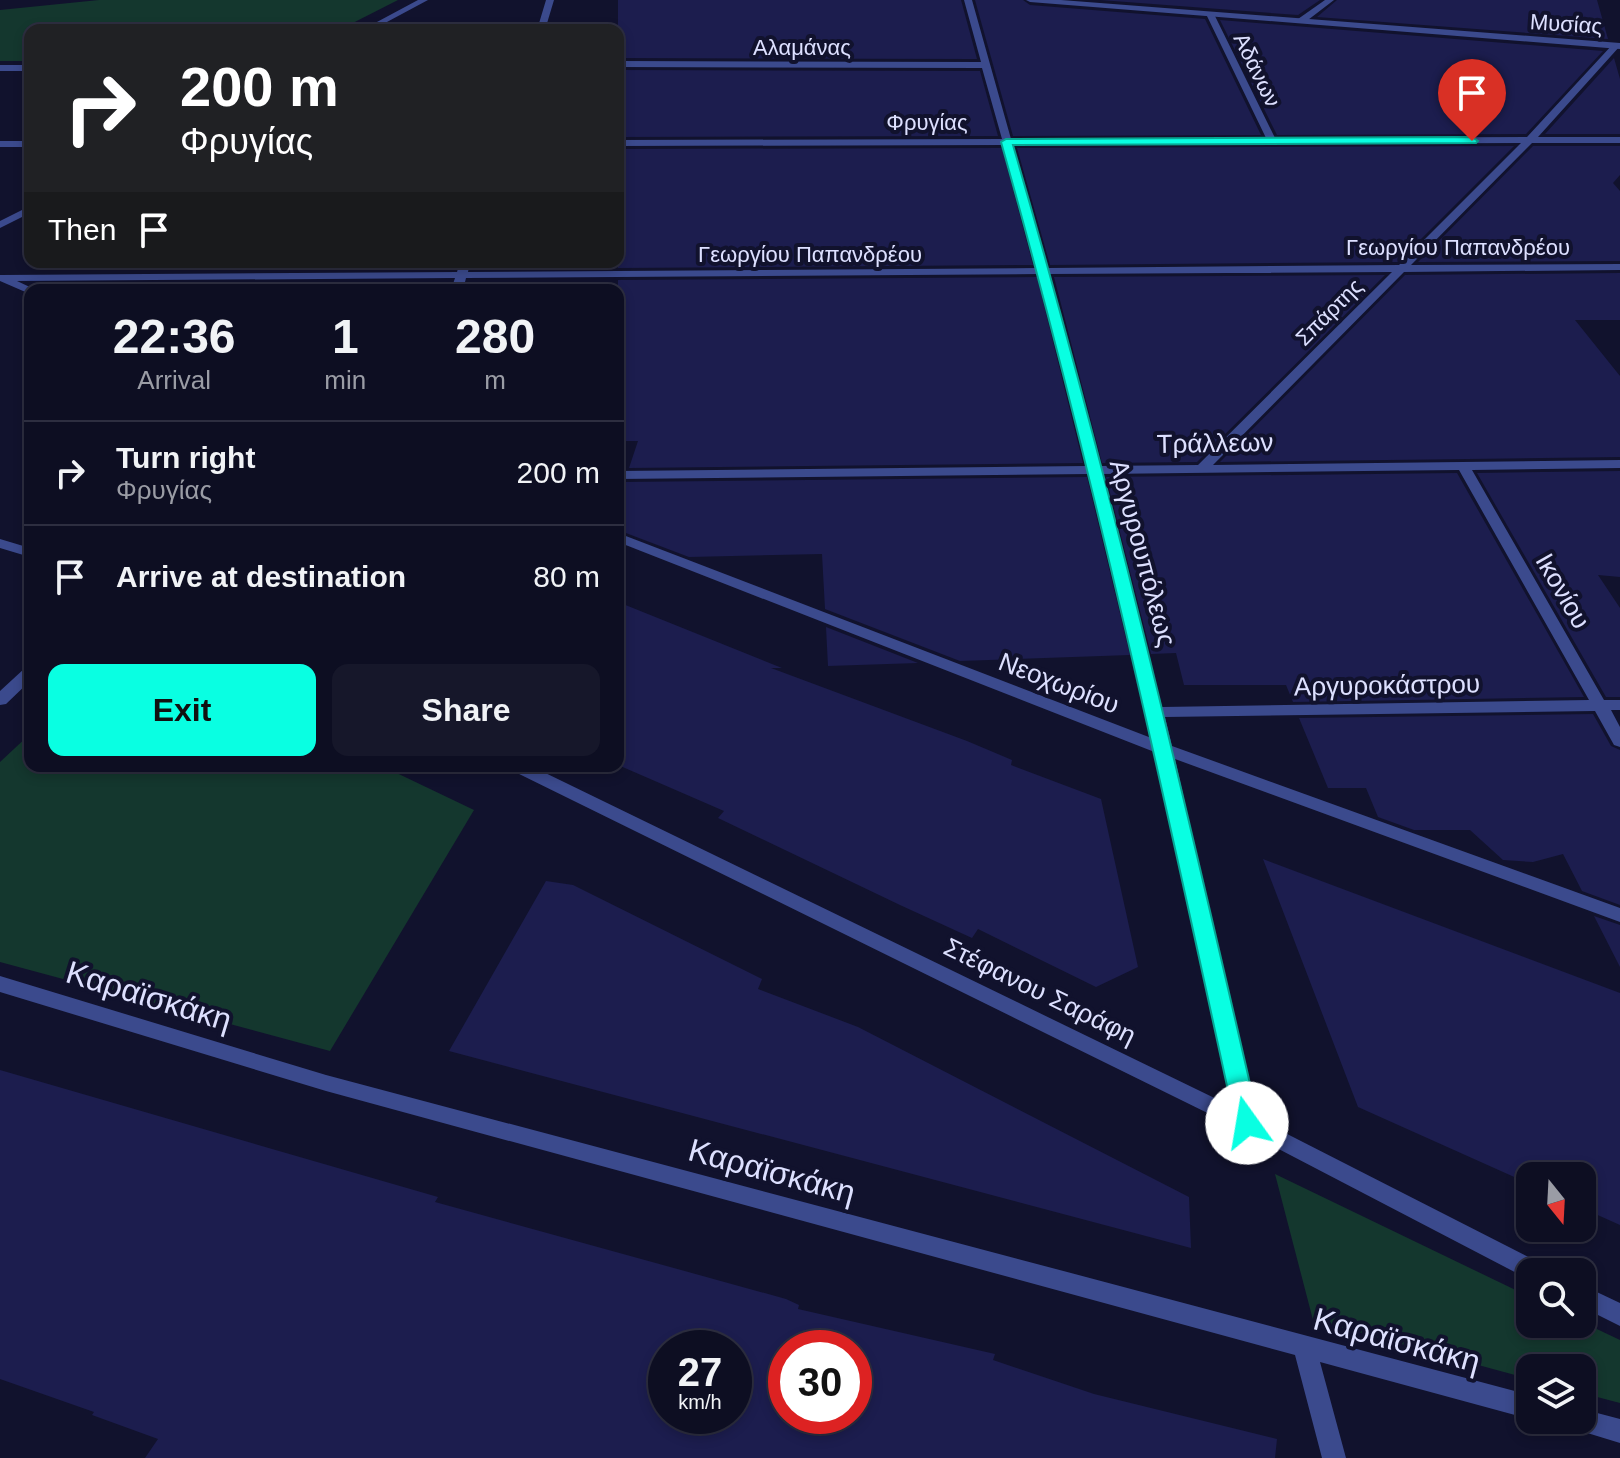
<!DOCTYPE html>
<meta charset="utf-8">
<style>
body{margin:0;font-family:Arial,sans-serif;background:#16172a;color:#f1f3f6;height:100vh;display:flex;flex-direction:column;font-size:30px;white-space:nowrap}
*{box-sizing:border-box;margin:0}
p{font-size:26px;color:#9a9ca5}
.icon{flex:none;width:44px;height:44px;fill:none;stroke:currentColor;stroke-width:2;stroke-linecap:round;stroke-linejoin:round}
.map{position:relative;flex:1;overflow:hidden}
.details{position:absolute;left:24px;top:284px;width:600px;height:488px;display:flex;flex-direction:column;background:#0d0e22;border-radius:16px;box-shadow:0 4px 12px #0003,0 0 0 2px #2d2e40}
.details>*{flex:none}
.guide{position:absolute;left:24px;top:24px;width:600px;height:244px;border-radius:16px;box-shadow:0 4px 12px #0003,0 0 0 2px #2d2e40;background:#202124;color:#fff;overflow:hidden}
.needle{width:52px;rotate:162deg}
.fabs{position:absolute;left:1516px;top:1162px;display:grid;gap:16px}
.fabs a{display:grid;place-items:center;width:80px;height:80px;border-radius:16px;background:#0d0e22;box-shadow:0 4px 12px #0003,0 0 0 2px #2d2e40;font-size:40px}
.speed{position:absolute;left:648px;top:1330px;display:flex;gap:16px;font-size:40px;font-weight:700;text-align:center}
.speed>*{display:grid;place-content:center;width:104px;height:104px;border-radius:50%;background:#0d0e22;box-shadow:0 4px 12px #0003,0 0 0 2px #2d2e40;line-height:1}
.speed small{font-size:20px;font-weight:400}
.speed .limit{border:12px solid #d22;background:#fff;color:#111}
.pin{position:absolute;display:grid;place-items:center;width:68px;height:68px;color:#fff;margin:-82px -34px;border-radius:50% 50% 50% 0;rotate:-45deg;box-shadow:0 0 8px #0007}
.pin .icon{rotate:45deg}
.me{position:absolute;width:88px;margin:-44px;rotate:347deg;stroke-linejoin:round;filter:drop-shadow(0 0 6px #0008)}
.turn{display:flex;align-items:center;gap:28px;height:168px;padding:0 24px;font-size:36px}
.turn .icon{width:104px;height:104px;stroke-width:2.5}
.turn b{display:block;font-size:56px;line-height:68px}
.then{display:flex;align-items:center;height:76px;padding:0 24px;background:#0003;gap:16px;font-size:30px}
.eta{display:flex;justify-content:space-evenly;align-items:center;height:136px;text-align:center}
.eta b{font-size:48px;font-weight:600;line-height:56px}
.action{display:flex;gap:16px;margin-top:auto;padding:16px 24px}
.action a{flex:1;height:92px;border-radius:16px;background:#09ffe2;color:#111;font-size:32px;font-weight:600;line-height:92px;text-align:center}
.action a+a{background:#16172a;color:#f1f3f6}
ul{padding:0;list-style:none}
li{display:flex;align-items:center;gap:24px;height:104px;padding:0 24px;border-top:2px solid #2d2e40}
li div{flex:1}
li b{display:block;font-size:30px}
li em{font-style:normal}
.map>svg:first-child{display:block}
.green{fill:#14372e}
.building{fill:#1c1d4e;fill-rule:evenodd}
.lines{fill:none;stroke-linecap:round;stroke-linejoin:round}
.pedestrian{fill:#3b4a8d;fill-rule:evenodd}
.minor{fill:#3b4a8d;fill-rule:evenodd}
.tertiary{fill:#3b4a8d;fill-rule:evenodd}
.route{fill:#09ffe2;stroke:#06a693;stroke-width:2}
.labels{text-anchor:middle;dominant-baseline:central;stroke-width:8;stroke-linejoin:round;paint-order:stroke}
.far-street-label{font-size:22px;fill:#dde0ff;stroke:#11122d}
.street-label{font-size:26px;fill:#dde0ff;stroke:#11122d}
.near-street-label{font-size:32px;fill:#dde0ff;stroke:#11122d}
</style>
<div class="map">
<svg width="1620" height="1458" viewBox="0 0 1620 1458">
<rect width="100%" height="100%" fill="#11122d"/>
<!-- green -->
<path class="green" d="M99 0H398L339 30H30V61H0V10Z
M30 734V766H382L474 810 330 1051 0 962V762Z
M1275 1174 1530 1297V1324L1582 1322 1620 1340V1403L1582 1393V1368H1530V1379L1313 1320Z"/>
<!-- building -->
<path class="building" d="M618 0H961L977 59 618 58Z
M975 0H1023L1030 5 1205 19 1261 135 1013 136Z
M1100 0H1320L1298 15Z
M1337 0H1597L1608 39 1317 17Z
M1220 20 1603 51 1526 134 1277 135Z
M1614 58 1620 79V134H1545Z
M618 70 980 71 998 136 618 137Z
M1514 146 1398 262 1050 265 1017 148Z
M1533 146H1620V175L1613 183 1620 191V261L1418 262Z
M1002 148 1033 265 618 268V149Z
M1620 273V320H1575L1620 376V457L1220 462 1405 275Z
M1385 275 1197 462 1102 463 1054 277Z
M1037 277 1083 463 629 468 638 441H618V280Z
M1620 471V577L1598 575 1620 608V697H1606L1477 473Z
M1457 473 1584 697 1293 702 1286 685H1184L1176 653 1151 654 1106 477Z
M1087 477 1130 655 960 661 825 609 822 554 689 557 618 530V499L624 482Z
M618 602 782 668H771L967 741 1012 760 1011 765 1101 799 1138 967 1096 987 978 929 972 938 900 905 718 818 724 811 618 765Z
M826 627 918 663 828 666Z
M1593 714 1611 746 1620 750V905L1582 891 1563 854 1533 862 1503 860 1470 830H1414L1378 817 1366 788H1328L1299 718Z
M1263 859 1620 993V1225L1582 1208V1176H1530V1184L1358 1107Z
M546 881 573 885 762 979 758 989 858 1027 1189 1197 1191 1248 449 1051Z
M1594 916 1620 925V967Z
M0 1070 438 1197 435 1202 786 1299 799 1305 798 1309 995 1354 993 1360 1094 1394 1277 1439 1275 1458H145L158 1439 92 1415 94 1412 0 1379ZM666 1348H734V1416H666ZM786 1348H854V1416H786Z"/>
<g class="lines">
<!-- pedestrian -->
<path class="pedestrian" d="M1325 0H1334L1304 23H1298V19Z"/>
<!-- minor -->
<path class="minor" d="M418 0H428L372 30H362Z
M546 0H554L545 30H537Z
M964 0H972L1011 139 1266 138 1206 14 1210 12 1214 14 1275 138 1527 137 1613 44 1620 46 1538 137H1620V143H1532L1411 265 1620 264V270L1404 272 1213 465 1620 460V468L1472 470 1604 700H1620V710H1611L1620 727V747L1614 745 1595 711 1165 717 1172 746 1620 908V922L1175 759 1256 1118 1544 1265 1547 1272H1530V1280L1240 1129 511 770 509 766H531L1233 1107 1157 753 618 542V533L1154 739 1089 474 618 479V471L1087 466 1039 274 466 278 463 290H451L455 278 17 281 34 289 30 290V294L0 281V275L457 272 460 262H470L468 272 1037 268 1004 145 618 146V140L1002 139 982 68 618 67V61L981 62ZM1521 143 1399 265 1048 268 1013 145ZM1392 272 1198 465 1100 466 1050 274ZM1459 470 1589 700 1162 707 1102 474Z
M0 65H30V71H0Z
M0 141H30V147H0Z
M30 206V213L0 228V221Z
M0 539 30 548V557L0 548Z
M30 667V681L6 704 0 705V691L25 668Z
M0 976 326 1075 1530 1395V1419L1320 1362 1346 1458H1322L1295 1355 326 1091 0 992Z
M1582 1285 1620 1303V1326L1582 1307Z
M1582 1409 1620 1419V1443L1571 1428 1567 1420H1582Z"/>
<!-- tertiary -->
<path class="tertiary" d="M1026 0H1061L1620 43V49L1030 2Z"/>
</g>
<!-- route -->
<path class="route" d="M1472 137 1478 141 1476 143 1013 145C1107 468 1184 795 1259 1123L1255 1131 1247 1133 1239 1131 1235 1123C1164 794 1092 466 1001 142L1006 139Z"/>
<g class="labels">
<!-- far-street labels -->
<g class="far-street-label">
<text transform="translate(1566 24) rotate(4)">Μυσίας</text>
<text x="802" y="47">Αλαμάνας</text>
<text transform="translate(1257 70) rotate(64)">Αδάνων</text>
<text x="927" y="122">Φρυγίας</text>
<text x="1458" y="247">Γεωργίου Παπανδρέου</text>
<text x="810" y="254">Γεωργίου Παπανδρέου</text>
<text transform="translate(1329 312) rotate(-45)">Σπάρτης</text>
</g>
<!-- street labels -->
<g class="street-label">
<text transform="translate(1215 443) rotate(-1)">Τράλλεων</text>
<text transform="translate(1143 553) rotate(75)">Αργυρουπόλεως</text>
<text transform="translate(1563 591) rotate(60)">Ικονίου</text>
<text transform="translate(1059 683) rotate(21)">Νεοχωρίου</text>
<text transform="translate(1387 685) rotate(-1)">Αργυροκάστρου</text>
<text transform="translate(1040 991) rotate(26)">Στέφανου Σαράφη</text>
</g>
<!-- near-street labels -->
<g class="near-street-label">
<text transform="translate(149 996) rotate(17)">Καραϊσκάκη</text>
<text transform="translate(772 1171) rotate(15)">Καραϊσκάκη</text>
<text transform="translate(1397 1340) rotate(15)">Καραϊσκάκη</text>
</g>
</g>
</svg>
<div class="fabs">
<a><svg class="needle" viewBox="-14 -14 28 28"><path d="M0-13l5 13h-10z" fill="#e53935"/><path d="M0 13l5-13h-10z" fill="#9a9ca5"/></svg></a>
<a><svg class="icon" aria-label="search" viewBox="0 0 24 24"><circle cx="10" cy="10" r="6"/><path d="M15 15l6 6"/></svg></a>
<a><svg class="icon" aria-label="layers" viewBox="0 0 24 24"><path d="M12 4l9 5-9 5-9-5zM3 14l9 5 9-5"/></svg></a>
</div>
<div class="speed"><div>27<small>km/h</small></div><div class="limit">30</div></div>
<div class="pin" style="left:1472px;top:141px;background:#d93025"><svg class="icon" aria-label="arrive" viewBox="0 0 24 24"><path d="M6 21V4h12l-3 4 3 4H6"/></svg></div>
<svg class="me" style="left:1247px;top:1123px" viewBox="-20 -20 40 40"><circle r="19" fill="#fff"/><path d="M0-13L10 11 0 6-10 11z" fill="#09ffe2"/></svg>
<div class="guide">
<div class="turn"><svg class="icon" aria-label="right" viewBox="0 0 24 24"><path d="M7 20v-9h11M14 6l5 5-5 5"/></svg><div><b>200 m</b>Φρυγίας</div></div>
<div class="then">Then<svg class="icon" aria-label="arrive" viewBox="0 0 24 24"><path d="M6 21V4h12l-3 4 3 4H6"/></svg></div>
</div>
<section class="details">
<div class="eta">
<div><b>22:36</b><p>Arrival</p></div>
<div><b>1</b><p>min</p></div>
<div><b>280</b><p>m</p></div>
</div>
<ul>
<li><svg class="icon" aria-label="right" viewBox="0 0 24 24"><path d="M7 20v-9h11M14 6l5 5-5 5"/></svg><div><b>Turn right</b><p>Φρυγίας</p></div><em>200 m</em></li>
<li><svg class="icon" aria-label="arrive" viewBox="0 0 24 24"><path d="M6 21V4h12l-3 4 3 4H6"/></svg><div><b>Arrive at destination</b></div><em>80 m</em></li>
</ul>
<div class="action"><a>Exit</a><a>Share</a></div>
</section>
</div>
